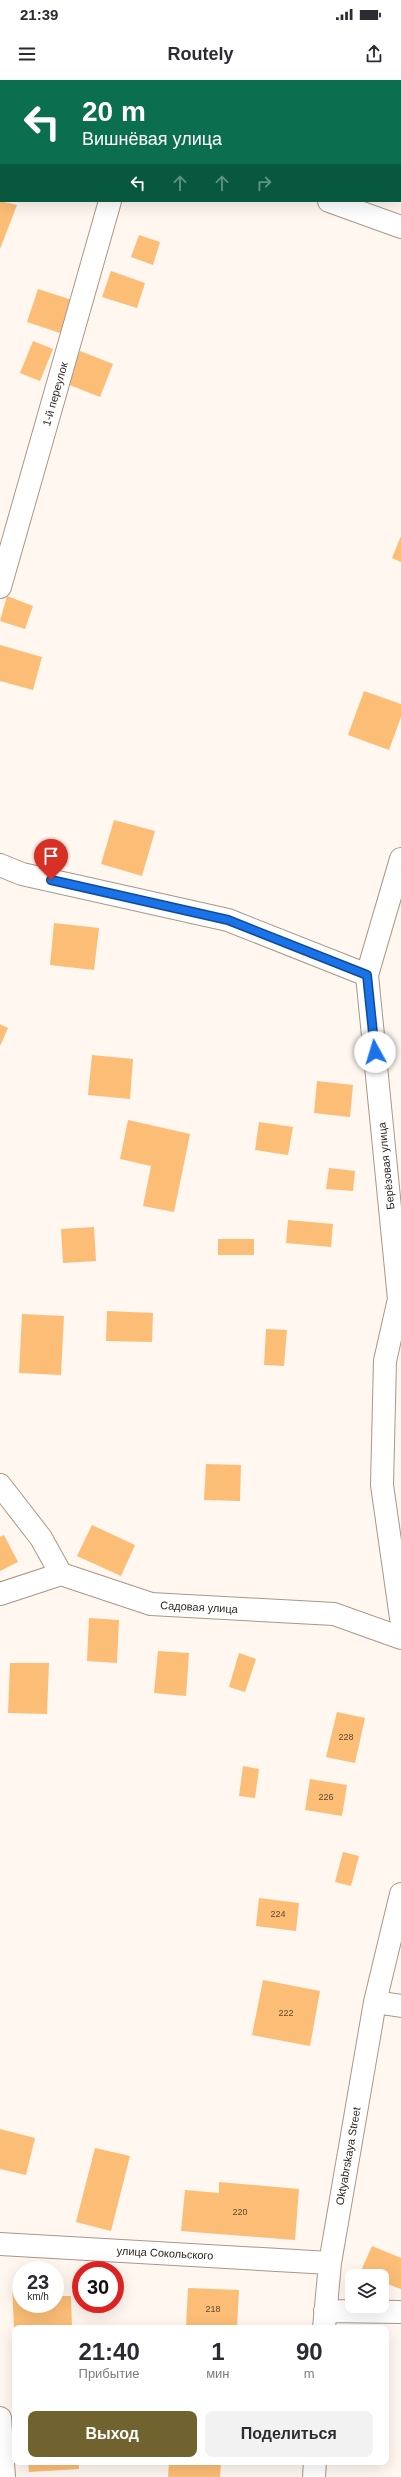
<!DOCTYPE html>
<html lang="ru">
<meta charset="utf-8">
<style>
body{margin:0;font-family:Arial,sans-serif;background:#f2f2f3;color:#2b2b33;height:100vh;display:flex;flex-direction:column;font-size:15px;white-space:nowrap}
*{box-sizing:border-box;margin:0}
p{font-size:13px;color:#7c7c81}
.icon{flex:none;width:22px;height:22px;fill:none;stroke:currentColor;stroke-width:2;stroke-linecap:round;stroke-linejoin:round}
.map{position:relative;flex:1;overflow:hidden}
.drawer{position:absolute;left:12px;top:2245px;width:377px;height:140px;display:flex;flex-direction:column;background:#fff;border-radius:8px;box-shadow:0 4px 16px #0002}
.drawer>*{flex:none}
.top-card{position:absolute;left:0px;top:0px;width:401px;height:122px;box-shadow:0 4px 16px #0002;background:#0b6e4f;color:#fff;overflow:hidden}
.fabs{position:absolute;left:345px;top:2189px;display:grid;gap:8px}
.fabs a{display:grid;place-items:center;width:44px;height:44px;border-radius:8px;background:#fff;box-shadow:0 4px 16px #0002;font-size:20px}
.speed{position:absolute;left:12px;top:2181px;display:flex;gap:8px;font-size:20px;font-weight:700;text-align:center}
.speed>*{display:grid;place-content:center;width:52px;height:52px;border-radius:50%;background:#fff;box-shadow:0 4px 16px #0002;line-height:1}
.speed small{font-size:10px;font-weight:400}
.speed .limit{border:6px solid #d22;background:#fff;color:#111}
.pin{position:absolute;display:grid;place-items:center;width:34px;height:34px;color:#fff;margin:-41px -17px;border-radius:50% 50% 50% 0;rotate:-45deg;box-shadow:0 0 4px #0007}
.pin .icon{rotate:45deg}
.me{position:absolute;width:44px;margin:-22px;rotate:354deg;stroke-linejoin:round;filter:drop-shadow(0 0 3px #0008)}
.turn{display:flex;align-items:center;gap:14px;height:84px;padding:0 16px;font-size:18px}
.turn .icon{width:52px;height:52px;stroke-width:2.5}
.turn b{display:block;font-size:28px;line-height:34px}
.lanes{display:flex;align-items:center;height:38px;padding:0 16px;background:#0003;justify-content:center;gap:20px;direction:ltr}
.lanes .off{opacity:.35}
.eta{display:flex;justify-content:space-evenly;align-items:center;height:68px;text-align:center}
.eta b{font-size:24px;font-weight:600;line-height:28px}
.primary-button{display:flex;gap:8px;margin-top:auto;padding:8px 16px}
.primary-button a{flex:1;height:46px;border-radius:8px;background:#706330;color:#fff;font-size:16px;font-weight:600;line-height:46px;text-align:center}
.primary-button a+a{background:#f2f2f3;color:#2b2b33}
.status{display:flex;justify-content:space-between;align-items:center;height:28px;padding:0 20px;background:#fff;direction:ltr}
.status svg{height:11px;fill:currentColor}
header{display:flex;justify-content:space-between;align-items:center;height:52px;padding:0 16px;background:#fff;font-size:18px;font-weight:600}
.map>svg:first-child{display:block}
.building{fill:#fcbe76}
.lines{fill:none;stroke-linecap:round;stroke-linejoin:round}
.minor-casing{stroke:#a99787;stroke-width:24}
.minor{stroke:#fff;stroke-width:22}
.route-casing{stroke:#114b97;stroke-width:10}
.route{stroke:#1a73e8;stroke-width:7}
.labels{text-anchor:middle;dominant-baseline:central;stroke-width:4;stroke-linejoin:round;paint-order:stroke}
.number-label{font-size:9px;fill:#5f4a33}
.street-label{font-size:11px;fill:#2b241d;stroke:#fff}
</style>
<div class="status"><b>21:39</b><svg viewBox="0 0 49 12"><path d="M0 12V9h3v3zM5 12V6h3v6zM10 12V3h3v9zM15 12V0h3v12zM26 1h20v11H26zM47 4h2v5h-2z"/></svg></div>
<header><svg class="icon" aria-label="menu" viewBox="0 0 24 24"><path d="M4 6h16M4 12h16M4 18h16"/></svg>Routely<svg class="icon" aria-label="share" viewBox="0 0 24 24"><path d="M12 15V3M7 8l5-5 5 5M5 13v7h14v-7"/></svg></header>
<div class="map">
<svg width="401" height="2397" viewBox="0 0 401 2397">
<rect width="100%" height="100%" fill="#fff7f0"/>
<!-- building -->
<path class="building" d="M0 121 17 125 0 169Z
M139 155 160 162 153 185 131 177Z
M111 191 145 203 137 228 102 217Z
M38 209 72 220 60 253 27 242Z
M33 261 53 269 40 301 20 293Z
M80 271 113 284 100 317 67 304Z
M401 456V482L392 478Z
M7 516 33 526 25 549 0 541Z
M0 565 42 577 33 610 0 601Z
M364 611 401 624V637L389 670 348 655Z
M114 740 155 751 142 796 101 784Z
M54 843 99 848 94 890 50 885Z
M0 944 8 948 0 966Z
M92 975 133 979 130 1019 88 1015Z
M317 1001 353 1005 350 1037 314 1033Z
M128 1040 190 1054 174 1132 143 1126 151 1086 120 1079Z
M259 1042 293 1047 288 1075 255 1070Z
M329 1088 355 1091 353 1111 326 1109Z
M288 1140 333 1144 331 1167 286 1163Z
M94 1147 96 1181 63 1183 61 1149Z
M218 1159H254V1175H218Z
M107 1231 153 1233 152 1262 106 1261Z
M22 1234 64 1236 61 1295 19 1293Z
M266 1249 287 1250 284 1286 264 1285Z
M206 1384 241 1385 240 1421 204 1420Z
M92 1445 135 1465 121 1496 77 1476Z
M4 1455 18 1482 0 1491V1457Z
M89 1538 119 1540 117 1583 87 1581Z
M158 1571 189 1573 186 1616 154 1613Z
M239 1573 256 1579 245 1612 229 1607Z
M10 1583H49L47 1634 8 1633Z
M337 1632 365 1638 355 1683 326 1677Z
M243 1686 259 1689 255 1718 239 1716Z
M310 1699 347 1705 342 1736 305 1730Z
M343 1772 359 1776 351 1806 335 1802Z
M259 1818 299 1823 296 1851 256 1846Z
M263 1900 320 1911 310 1966 252 1955Z
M0 2049 35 2058 26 2095 0 2089Z
M95 2068 130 2076 111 2151 76 2142Z
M219 2102 299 2109 295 2160 181 2151 185 2110 219 2113Z
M372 2166 401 2178V2209L382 2202V2196H369L360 2193Z
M55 2202H59L60 2216H71L72 2247 14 2250 12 2203H21V2224H55Z
M188 2208 239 2210 237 2248H186Z
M28 2382H79V2389L29 2392Z
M169 2382H221L220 2397H168Z"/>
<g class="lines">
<!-- minor casing -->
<g class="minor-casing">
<path id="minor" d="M17 0 19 1
M329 121 401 147
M0 507 110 121
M401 779 367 895 399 1219 385 1281 382 1405 401 1538
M0 785 22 794 228 840 367 895
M0 1405 41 1458 61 1494
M0 1514 61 1494 151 1524 334 1534 401 1558
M375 1922 401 1926
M0 2164 330 2183
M325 2231 401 2232
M324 2248 330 2183 375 1922 401 1814
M0 2338 4 2397
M314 2397 315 2382"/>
</g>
<!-- minor -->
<use href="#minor" class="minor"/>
</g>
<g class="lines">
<!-- route casing -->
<g class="route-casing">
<path id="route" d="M51 800 228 840 367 895 375 972"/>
</g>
<!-- route -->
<use href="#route" class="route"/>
</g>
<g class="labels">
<!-- number labels -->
<g class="number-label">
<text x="346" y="1657">228</text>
<text x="326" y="1717">226</text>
<text x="278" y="1834">224</text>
<text x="286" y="1933">222</text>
<text x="240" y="2132">220</text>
<text x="213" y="2229">218</text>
</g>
<!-- street labels -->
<g class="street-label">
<text transform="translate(55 314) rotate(-74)">1-й переулок</text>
<text transform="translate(386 1086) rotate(-96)">Берёзовая улица</text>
<text transform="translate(199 1527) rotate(3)">Садовая улица</text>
<text transform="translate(348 2076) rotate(-80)">Oktyabrskaya Street</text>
<text transform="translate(165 2173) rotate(3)">улица Сокольского</text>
</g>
</g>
</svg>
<div class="fabs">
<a><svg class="icon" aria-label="layers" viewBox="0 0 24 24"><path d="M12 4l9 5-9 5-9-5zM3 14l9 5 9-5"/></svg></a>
</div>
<div class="speed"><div>23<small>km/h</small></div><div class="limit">30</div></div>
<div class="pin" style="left:51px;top:800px;background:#d93025"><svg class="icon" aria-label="arrive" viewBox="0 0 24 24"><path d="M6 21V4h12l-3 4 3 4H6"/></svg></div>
<svg class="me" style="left:375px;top:972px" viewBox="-20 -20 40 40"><circle r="19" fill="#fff"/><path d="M0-13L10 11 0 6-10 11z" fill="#1a73e8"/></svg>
<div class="top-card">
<div class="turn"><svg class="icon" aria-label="left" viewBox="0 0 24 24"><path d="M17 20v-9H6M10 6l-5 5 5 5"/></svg><div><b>20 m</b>Вишнёвая улица</div></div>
<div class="lanes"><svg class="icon" aria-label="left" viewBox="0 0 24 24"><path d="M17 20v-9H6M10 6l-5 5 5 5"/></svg><svg class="icon off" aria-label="ahead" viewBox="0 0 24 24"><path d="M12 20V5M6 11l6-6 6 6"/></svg><svg class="icon off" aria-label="ahead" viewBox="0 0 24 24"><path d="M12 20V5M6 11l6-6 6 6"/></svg><svg class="icon off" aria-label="right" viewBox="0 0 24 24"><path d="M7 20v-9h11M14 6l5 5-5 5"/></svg></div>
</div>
<section class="drawer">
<div class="eta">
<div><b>21:40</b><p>Прибытие</p></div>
<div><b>1</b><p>мин</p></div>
<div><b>90</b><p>m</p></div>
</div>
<div class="primary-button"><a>Выход</a><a>Поделиться</a></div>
</section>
</div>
